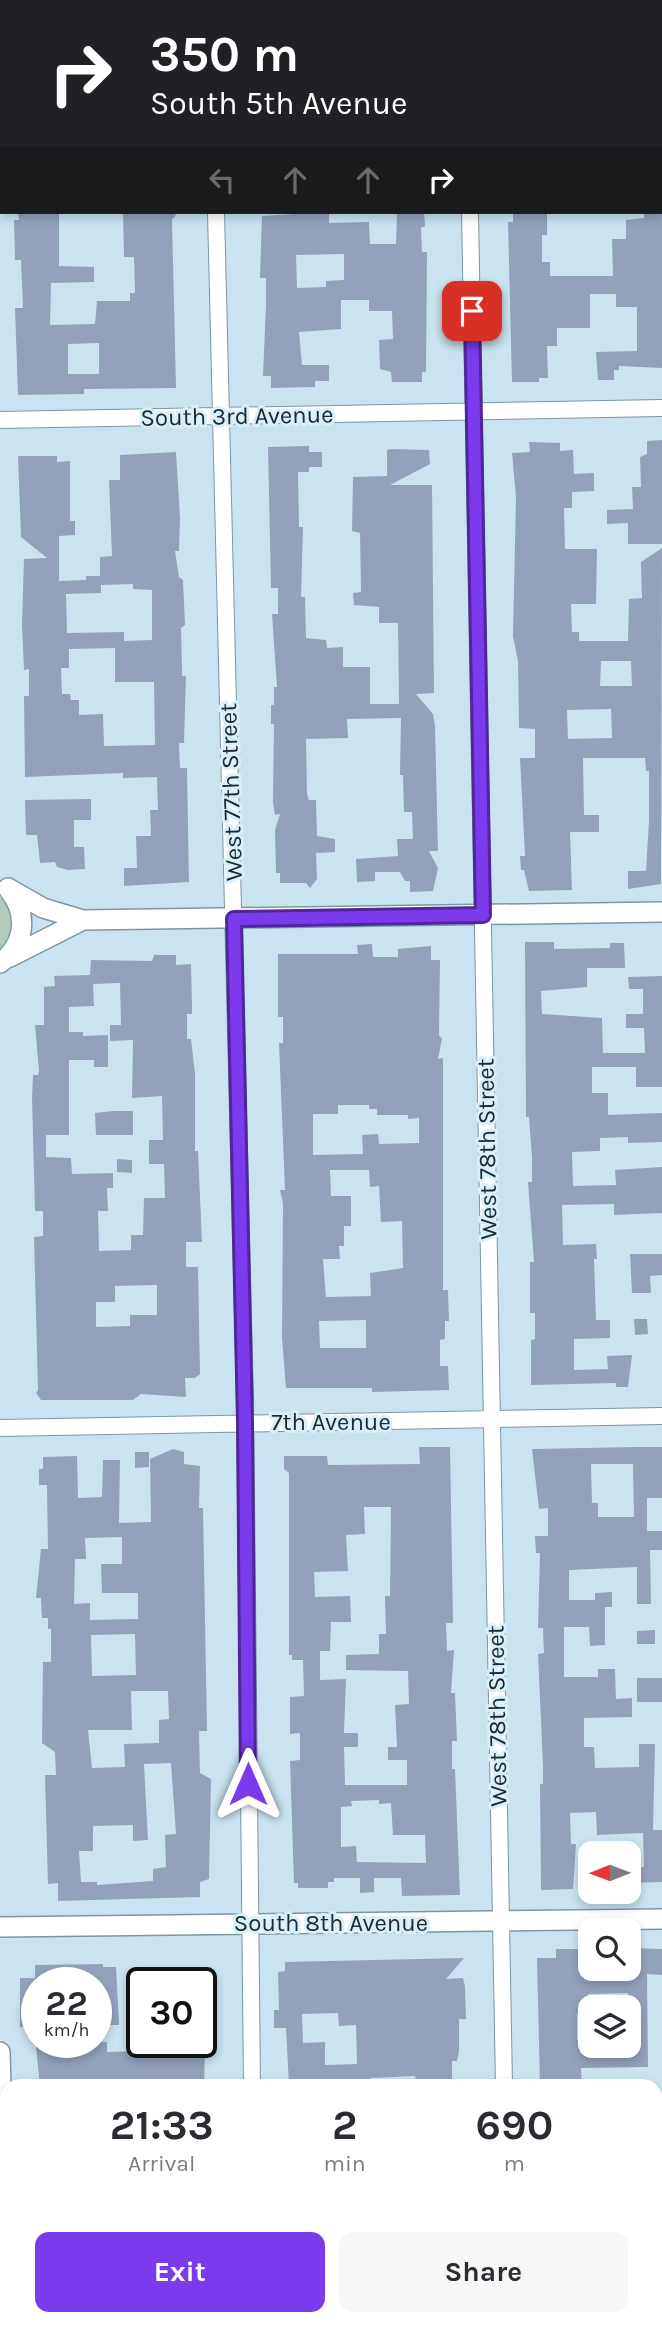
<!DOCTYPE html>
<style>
body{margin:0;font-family:Karla,sans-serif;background:#f7f7f7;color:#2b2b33;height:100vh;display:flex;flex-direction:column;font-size:26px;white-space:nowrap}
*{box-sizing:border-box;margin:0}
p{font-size:23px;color:#7c7c81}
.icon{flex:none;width:38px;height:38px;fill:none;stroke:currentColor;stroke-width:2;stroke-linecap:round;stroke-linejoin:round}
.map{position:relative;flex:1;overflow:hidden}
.sheet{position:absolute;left:0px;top:2079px;width:663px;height:247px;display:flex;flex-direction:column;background:#fff;border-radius:21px 21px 0 0;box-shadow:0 4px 10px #0003}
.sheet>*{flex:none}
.hud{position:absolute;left:0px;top:0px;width:663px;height:214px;box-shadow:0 4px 10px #0003;background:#202124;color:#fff;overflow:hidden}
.needle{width:46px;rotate:269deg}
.controls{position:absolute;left:578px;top:1841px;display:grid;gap:14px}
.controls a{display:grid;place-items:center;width:63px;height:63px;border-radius:14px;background:#fff;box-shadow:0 4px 10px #0003;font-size:35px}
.speed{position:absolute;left:21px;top:1967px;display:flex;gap:14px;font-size:35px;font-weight:700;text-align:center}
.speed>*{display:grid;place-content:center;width:91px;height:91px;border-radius:50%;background:#fff;box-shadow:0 4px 10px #0003;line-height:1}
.speed small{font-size:18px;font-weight:400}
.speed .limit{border:4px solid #111;border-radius:10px;background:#fff;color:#111}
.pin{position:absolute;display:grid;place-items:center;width:60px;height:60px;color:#fff;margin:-30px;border-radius:14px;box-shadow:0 4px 10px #0006}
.me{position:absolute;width:77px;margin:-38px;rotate:0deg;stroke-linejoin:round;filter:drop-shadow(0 0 5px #0008)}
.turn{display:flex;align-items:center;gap:24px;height:147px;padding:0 35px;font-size:32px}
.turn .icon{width:91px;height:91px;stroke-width:2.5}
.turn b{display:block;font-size:49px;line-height:60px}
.lanes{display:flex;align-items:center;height:66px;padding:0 35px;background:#0003;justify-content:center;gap:35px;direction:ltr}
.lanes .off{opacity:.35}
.eta{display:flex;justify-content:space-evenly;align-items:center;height:119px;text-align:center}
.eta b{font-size:42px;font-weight:700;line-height:49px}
.button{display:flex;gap:14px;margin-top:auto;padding:14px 35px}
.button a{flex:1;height:80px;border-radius:14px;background:#7c3aed;color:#fff;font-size:28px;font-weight:700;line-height:80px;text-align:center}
.button a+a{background:#f7f7f7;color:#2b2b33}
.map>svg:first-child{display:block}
.green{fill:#b4cbbc}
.building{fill:#93a2bc;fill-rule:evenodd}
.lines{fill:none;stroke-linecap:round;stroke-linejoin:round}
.minor-casing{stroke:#7d96a2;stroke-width:18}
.tertiary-casing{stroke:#7d96a2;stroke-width:22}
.minor{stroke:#fff;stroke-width:16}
.tertiary{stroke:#fff;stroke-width:19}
.route-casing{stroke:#51269a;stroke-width:18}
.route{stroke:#7c3aed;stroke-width:12}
.labels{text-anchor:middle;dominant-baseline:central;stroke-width:6;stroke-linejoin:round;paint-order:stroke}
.street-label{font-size:24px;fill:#1e282d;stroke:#d6f1fd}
</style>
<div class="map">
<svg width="662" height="2325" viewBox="0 0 662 2325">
<rect width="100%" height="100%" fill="#c9e4f0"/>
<!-- green -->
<path class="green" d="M0 897C16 912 14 935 0 950Z"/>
<!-- building -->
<path class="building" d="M18 212H59V266L94 267V282L51 283 50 325 95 324 97 301H130V293H135L134 257H124L123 212H178L172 220 176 388 84 389V394L18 395 15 308H23L21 260H15L14 220H19ZM99 343V374H68V344Z
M329 212V223L369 222 370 244H396L397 212H424L425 227H421L422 252H427L426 372H422V382H392L391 372 380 369 379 340 393 339 392 311H369V300H341V329L299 332 302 365H329V381H315V387L271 388V376H263L266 305V278H260L262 216ZM344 254V280L326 281V287L297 288 296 255Z
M522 212H547V235H542V262H550V276H613L612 239H626V220L644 218V212H662V368L619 366V370H614V380H598L596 352 637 351V307H616V294H590V328H557V346H547L548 378H539V382H512L508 222H513V214Z
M662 440V544H628V523L607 524V510L633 509 632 487H641L640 457 647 454V441Z
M529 442 560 443V451L573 450 574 474 594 473V491L572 492V508H564L565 549H597L596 604H571L572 632H579V641H628L629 599 642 598 641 562 662 548 661 884 628 889V871H646L649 821V771H646L645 758H583L584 815H599V832H570L572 890 529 891 524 870H521L520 856H525L520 758H535V729L519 728 518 661 513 636 516 497 512 453 530 452ZM601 661H631L632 686H600ZM611 709 612 738 568 739 567 710Z
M309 446V452H322V467H309V472H298L299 527H303L301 597H305L306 638 326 640 327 648 343 647V667H370V704H399L398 623H379V607L354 605 353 593 361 592 360 533 352 531 353 477 387 476V450L391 449 429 450 430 464 390 485H432L434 693 416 694 433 714 435 726 438 851H429L438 868 433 891 410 892V881H405L400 872H375V881L357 882 356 859 398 856 397 839H413L412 812H404L403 775H400L401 718 347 719 348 738 306 739 307 794 309 800H316L317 836 335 839V852L316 853 317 879 310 888 306 883H280V873H276L275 830 280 814 275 815 273 802 274 724H271V705H274V687H277L272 614H278V588H271L268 447Z
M176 452 180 518 179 551H175L179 577 183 580 185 625 181 628 182 669V676H186L184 743H179L180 768H187L189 882 124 886V868H137L136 836H151L150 810H158L157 777 123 778V773L25 777 24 696H29V669L24 670 22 624 24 559 47 558 21 537 18 456H57V462L70 461V521H75V535L59 536V581L86 580V576H100V557L112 556 109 480H120V455ZM133 584V589L152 590V640L124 641V632L67 633 66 594 101 593V585ZM115 648V682H154L155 745 104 746 103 714 79 715V700H71L70 694H62L61 668H69V649Z
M91 799V820H74V847H84L85 869 68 870 57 867 55 862 40 863 37 835H26L25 800Z
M525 942H554V949L610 948V943H624L625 968H587V987L541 991 542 1014 602 1018 603 1053H645L644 1028H626V1014H643V989H629L628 977 662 976V1087H636V1067H592V1093H608V1115L662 1113V1142L628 1143V1137L600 1138V1151L572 1152 573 1186 616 1185 615 1170 662 1167V1213L614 1215V1204L562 1205 563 1245 596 1244 597 1259H594L596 1320H610V1338L574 1339V1370L608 1369 607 1356 632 1355 628 1387H616V1383L531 1385V1340L535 1339V1313H530V1262H534L528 1182H532V1157L529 1117H526Z
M372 944 373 957H398V949L431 946V960H440L439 1035 442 1039 438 1059 443 1058V1290H448L449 1321H445V1339L440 1340V1366H448L449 1390 372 1392V1388H286L282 1338 283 1203 280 1190H285L279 1043H283V1017H278V954H358L357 945ZM338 1105H369V1109H377V1115H408V1119L419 1118V1143L379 1144 378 1134 362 1135 363 1154 313 1155V1114H338ZM330 1170H369L370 1187 379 1186 381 1222 402 1221 403 1268 370 1273 371 1296 326 1297 323 1259H340L339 1246H344V1226H351V1196H331ZM366 1320V1348H320L319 1321Z
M154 955H176V965L191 964 192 1006V1014H187V1039H191L195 1074V1151H198L202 1242H186V1267H198L200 1374 195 1378H185L186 1397 141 1394 133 1400H41L36 1393 38 1390 34 1237 43 1236V1211H35L32 1098 33 1075H38L39 1071 35 1025H44V987L55 986 54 976 90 975 91 960 152 961ZM120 983 121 1025H110V1041L133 1040 132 1098 162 1096 163 1140H149V1164H164L165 1198H144L143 1235H131V1250L99 1251 98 1211H108L107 1188H113V1173L72 1174 71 1158 46 1157V1135H69V1060H94V1067H108V1035L83 1036V1032H69V1007L94 1006 93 984ZM157 1285V1315H130V1326L96 1327V1302H115V1286Z
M113 1111H133V1135H96L95 1113Z
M117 1159 132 1160V1173L117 1172Z
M630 1254H662V1275L650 1276 651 1293H632Z
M634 1319H647L648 1334 635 1335Z
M419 1447H450L453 1623H446L447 1651 454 1650 451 1693H455L457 1741H452V1769H455L460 1895 402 1896 401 1878H374V1892L360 1893V1878H334V1882H328V1888H298V1883H294L290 1761 300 1760V1733L290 1734V1697L304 1696 303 1660H292V1655H289V1473L284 1469V1456H327L328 1465 420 1464ZM364 1507H391L390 1596H385L386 1634H379V1654L346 1655V1670L408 1671 409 1704 395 1705 397 1747H388V1760H407V1785H345L344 1747H358V1733H344L346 1679 320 1680V1651H330L331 1622H351L350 1596 315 1597 314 1572 348 1571 346 1535 365 1534ZM379 1800V1804L391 1803 393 1835H425L426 1863 357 1862 356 1846 341 1847V1807L352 1806 351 1801Z
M637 1447H662V1498H647V1531H662V1550H650L651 1604H637V1567L569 1570V1600H595V1593L612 1592V1607H605V1645L590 1646 589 1627H564V1677H598V1669H615L616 1699 632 1698V1717L584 1718V1747H594L595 1768 639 1767V1744H655L653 1830H662V1882L628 1883V1868L644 1867 643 1833 597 1835 596 1812 570 1813 571 1844H576L573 1889 541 1890 540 1784H543V1766L538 1654 544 1653 543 1628H538L540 1553H536L535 1536H548V1508L539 1509 532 1449ZM591 1464H633L634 1517H598V1503H592Z
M173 1449 184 1452V1464L200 1466 199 1508H203L207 1731H199L200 1773 211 1779 209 1879 200 1882V1897L58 1901V1883L48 1884 45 1775H56L55 1752 42 1743 43 1662H51V1629H48V1618H42L41 1598H36L41 1549H48L47 1485H39V1469H43V1457L77 1456 78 1498 102 1497 103 1460H120L119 1523 151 1522 150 1459ZM122 1537V1564H101L102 1593H138V1619L90 1620V1603L74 1604 75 1559H86L85 1538ZM135 1634 136 1675 92 1676 91 1635ZM131 1691H168L169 1719 159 1720V1743L124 1744 125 1767 92 1768 88 1730H132ZM171 1763 176 1834 165 1835 166 1867 153 1869V1881L97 1885V1882H81L79 1851H93V1826L133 1825V1841L148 1840 144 1764Z
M135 1452H149V1467L135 1468Z
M655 1630V1644H637V1631Z
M637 1678H662V1702H637Z
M633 1948 662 1949V1975L647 1974 648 2067 581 2068 582 2085 540 2086 537 1958H556V1949H590V1969H633ZM628 1993V2025H633L634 2052 588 2054V2039L577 2040V2013L584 2012V1999H589L588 1994Z
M464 1958 446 1979 463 1978 465 1986 466 2019H459V2051L457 2061H452V2086H418L415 2076 370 2078 369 2086H289L286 2028H274V2010H279L278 1972 285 1971V1962ZM338 2013 339 2026 356 2025 357 2064 325 2065V2042L303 2043 302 2014Z
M103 1964V1967H116L119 2025H96V1983H37V2026L20 2027V1978H35V1965Z
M201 1996H216V2009H201Z
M87 2042H107V2052L141 2051V2042H155L156 2048 205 2047 204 2086H40L36 2047 87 2048Z"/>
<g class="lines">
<!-- minor casing -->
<g class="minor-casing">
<path id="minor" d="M212 0V2
M467 0V2
M216 212 245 1400 252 2086
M470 212 504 2086
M0 420 662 408
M0 1428 662 1416
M257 2319 258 2325
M507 2319 508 2325"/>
</g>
<!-- tertiary casing -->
<g class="tertiary-casing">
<path id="tertiary" d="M8 888 43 908 83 920 662 912
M10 957 83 920
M0 963C26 944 28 914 9 890
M0 1927 662 1919
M0 2052 7 2291
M8 2319V2325"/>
</g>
<!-- minor -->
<use href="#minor" class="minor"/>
<!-- tertiary -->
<use href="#tertiary" class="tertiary"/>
</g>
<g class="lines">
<!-- route casing -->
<g class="route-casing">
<path id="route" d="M248 1784 245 1422 234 919 483 915 472 311"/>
</g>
<!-- route -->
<use href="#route" class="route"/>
</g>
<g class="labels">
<!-- street labels -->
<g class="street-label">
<text transform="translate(237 416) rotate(-1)">South 3rd Avenue</text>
<text transform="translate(231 792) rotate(-92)">West 77th Street</text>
<text transform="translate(487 1149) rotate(-91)">West 78th Street</text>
<text x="331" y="1422">7th Avenue</text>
<text transform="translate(497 1716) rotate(-91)">West 78th Street</text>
<text x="331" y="1923">South 8th Avenue</text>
</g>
</g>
</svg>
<div class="controls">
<a><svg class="needle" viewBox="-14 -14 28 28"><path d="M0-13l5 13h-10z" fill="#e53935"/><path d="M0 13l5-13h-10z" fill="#7c7c81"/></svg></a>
<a><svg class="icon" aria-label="search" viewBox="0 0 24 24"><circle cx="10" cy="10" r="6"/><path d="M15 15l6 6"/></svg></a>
<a><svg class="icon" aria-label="layers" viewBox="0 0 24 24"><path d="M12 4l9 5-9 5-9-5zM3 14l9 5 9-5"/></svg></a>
</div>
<div class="speed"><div>22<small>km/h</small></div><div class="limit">30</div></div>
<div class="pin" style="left:472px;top:311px;background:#d93025"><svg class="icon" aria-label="arrive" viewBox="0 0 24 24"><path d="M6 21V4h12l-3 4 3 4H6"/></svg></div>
<svg class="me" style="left:248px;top:1784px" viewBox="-20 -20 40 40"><path d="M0-17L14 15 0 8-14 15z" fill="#7c3aed" stroke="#fff" stroke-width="4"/></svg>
<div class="hud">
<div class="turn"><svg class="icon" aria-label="right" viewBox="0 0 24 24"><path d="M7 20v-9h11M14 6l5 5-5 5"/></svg><div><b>350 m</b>South 5th Avenue</div></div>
<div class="lanes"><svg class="icon off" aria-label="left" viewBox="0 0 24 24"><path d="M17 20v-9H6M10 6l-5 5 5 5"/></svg><svg class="icon off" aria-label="ahead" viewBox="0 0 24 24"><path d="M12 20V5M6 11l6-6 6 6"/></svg><svg class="icon off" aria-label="ahead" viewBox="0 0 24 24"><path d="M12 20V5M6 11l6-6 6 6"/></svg><svg class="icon" aria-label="right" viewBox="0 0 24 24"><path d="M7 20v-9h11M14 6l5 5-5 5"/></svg></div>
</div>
<section class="sheet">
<div class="eta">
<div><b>21:33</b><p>Arrival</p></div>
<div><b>2</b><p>min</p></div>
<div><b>690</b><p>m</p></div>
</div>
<div class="button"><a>Exit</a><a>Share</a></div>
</section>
</div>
